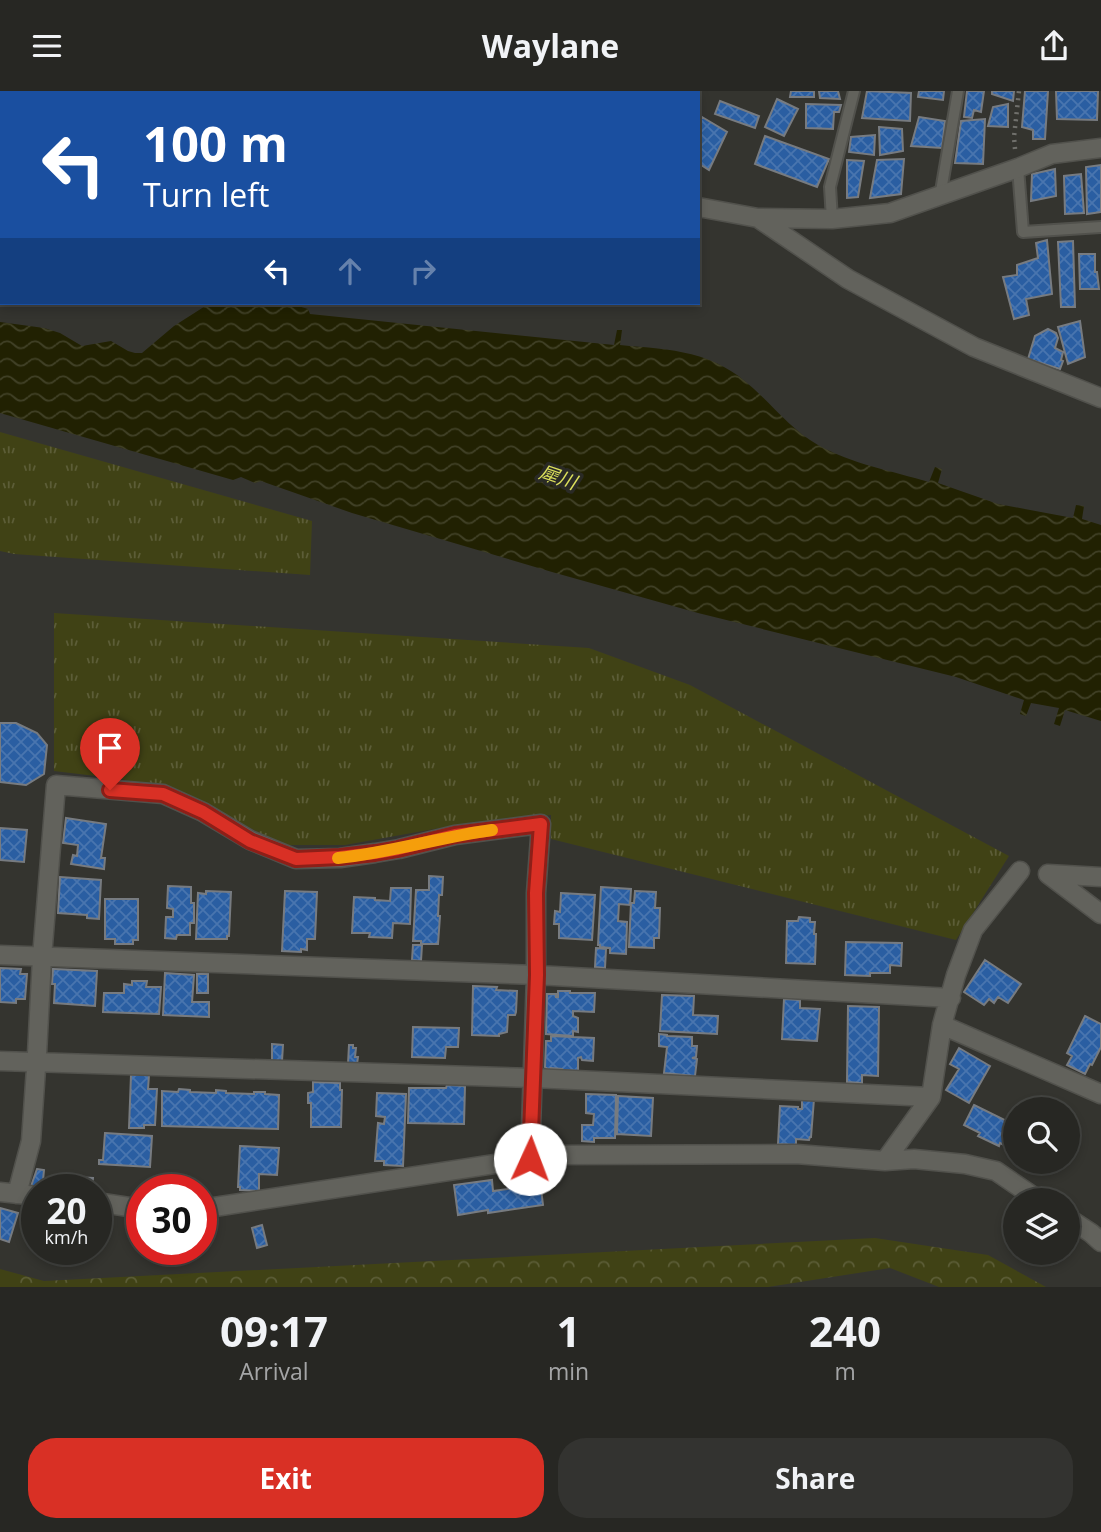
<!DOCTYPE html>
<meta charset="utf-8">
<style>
body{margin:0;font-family:"Open Sans","Noto Sans JP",sans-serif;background:#333330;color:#f1f3f6;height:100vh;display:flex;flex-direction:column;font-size:26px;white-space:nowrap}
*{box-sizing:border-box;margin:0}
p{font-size:23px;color:#a4a5a6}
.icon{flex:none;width:38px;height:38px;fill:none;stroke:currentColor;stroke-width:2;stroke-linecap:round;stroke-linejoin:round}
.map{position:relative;height:1196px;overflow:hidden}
.details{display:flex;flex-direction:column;background:#272723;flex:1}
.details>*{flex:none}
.hud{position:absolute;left:0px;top:0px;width:700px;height:214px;box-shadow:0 4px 10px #0003,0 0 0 2px #434441;background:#1a4fa0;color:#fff;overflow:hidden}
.controls{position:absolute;left:1003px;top:1006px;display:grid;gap:14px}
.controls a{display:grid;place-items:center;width:77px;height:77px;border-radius:50%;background:#272723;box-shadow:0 4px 10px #0003,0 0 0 2px #434441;font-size:35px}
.speed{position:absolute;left:21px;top:1083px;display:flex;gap:14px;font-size:35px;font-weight:700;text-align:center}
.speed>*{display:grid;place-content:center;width:91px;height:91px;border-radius:50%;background:#272723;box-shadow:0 4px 10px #0003,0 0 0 2px #434441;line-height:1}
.speed small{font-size:18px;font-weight:400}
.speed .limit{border:10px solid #d22;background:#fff;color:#111}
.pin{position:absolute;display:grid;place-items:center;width:60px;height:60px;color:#fff;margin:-72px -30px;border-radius:50% 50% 50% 0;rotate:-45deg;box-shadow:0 0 7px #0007}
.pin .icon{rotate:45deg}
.me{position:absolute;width:77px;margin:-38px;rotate:2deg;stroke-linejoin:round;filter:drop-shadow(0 0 5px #0008)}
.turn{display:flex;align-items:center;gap:24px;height:147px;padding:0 28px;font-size:32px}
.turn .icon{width:91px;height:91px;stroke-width:2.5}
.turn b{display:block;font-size:49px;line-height:60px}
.lanes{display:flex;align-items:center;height:66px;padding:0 28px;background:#0003;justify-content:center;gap:35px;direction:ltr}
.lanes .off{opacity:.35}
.eta{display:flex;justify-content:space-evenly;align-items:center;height:119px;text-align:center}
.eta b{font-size:42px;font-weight:700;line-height:49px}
.primary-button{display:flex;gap:14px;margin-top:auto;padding:14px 28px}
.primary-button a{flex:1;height:80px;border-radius:28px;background:#d93025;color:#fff;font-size:28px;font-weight:700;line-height:80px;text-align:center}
.primary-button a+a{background:#333330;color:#f1f3f6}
header{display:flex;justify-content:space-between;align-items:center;height:91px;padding:0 28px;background:#272723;font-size:32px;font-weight:700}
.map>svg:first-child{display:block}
.grass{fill:url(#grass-tufts)}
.forest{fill:url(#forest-crowns)}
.water{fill:url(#water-waves)}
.building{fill:url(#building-cross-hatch);stroke:#777b80;stroke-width:2}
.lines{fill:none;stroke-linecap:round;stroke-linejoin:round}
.lane-casing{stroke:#51514c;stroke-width:14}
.street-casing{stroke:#51514c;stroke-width:21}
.path{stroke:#70706c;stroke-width:4.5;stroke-dasharray:2 5;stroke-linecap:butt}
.lane{stroke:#62625c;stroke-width:10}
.street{stroke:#62625c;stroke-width:18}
.route-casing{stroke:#8d1f18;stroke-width:18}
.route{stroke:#d93025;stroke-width:12}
.slow{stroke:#f59e0b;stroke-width:12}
.labels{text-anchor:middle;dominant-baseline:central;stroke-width:7;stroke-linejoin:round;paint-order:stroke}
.water-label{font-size:19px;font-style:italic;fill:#dce05c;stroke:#2a2a25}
</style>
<header><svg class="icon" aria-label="menu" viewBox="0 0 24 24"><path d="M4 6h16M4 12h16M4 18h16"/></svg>Waylane<svg class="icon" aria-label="share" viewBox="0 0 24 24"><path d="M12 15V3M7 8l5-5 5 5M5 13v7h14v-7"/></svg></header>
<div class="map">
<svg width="1101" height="1196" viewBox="0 0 1101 1196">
<defs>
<pattern id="grass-tufts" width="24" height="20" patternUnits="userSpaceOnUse" patternTransform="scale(1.75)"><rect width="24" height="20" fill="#404215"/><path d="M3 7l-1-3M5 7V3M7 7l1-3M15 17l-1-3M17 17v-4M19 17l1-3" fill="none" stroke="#5c5d37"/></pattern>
<pattern id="forest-crowns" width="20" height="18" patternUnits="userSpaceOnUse" patternTransform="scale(1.75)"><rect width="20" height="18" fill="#404215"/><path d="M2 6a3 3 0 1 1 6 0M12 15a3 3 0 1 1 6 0" fill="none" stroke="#5c5d37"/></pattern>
<pattern id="water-waves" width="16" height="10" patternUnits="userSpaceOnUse" patternTransform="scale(1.75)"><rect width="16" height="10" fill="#212102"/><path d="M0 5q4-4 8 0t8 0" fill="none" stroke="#414127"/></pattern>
<pattern id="building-cross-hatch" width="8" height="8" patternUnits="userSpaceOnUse" patternTransform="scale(1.75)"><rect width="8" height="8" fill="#2a5ea2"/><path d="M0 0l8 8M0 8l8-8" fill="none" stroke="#4975af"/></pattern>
</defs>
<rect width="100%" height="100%" fill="#34342f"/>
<!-- grass -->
<path class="grass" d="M0 341 312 430 310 484 14 463 0 460Z
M54 522 589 557 690 594 1009 765 956 849 551 748V724L473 731 345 754H283L180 701 121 688 54 680Z"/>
<!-- forest -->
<path class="forest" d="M875 1147 988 1164 1046 1196H939L890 1177 768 1196H0V1178L44 1190Z"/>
<!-- water -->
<path class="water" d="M210 212H288L308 218 310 223 614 254 617 239H622L620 254C673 259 713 259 754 298 775 317 793 340 818 354 852 373 892 380 929 391L935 376 942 378 938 392 998 413 1073 427 1076 414 1084 415 1082 428 1101 434V630L1065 619 1060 635 1054 633 1059 617 1031 612 1026 625 1020 623 1024 609 956 586 698 522 552 481 352 422 261 390 255 392 241 386 233 389 0 322V231L44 237 60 242 82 255 111 250 128 260 135 262H142L174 235Z"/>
<!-- building -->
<path class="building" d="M791 0H814V6H790Z
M819 0H838L840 8 820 7Z
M867 0 911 2 910 30 862 27Z
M919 0H944L943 9 918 6Z
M967 0H984L981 21 974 19 972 27 964 26Z
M992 0H1014L1013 10 992 3Z
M1025 0H1048L1045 48H1033V39L1022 36Z
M1056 0H1098L1097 29 1057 28Z
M777 8 798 18 784 45 765 36Z
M720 10 759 25 755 37 715 23Z
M806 13 841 14 839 21H834L833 38 806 37Z
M1008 13V36L988 35 993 16Z
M702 26 727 41 709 79 698 72V34Z
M919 26 945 30 942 57 911 55Z
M985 28 983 73 955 72 961 30Z
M879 36 902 38 903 60 880 64Z
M875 44 874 64 849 61 851 46Z
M765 45 829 68 817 96 755 73Z
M904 68 901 103 870 107 877 69Z
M847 69 864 70 858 106 847 107Z
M1101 74V121L1087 123 1086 76Z
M1055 78 1056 105 1031 110 1032 83Z
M1081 83 1084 122 1065 123 1064 85Z
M1047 149 1052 203 1026 208 1029 224 1014 228 1003 186 1017 184V174L1038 167 1036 152Z
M1073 150 1075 216H1061L1058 151Z
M1079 163H1095V181H1097L1099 198H1080Z
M1080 230 1085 266 1068 273 1058 236Z
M1048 238 1056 242 1058 247 1055 257 1063 261 1061 269 1063 270 1060 278 1028 268 1035 245Z
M0 632H16L37 642 47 654 44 683 26 694 0 691Z
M66 727 106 733 101 767H105L104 778 71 773 73 764 77 765 78 754 63 752Z
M0 737 27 739 24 771 0 769Z
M429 785 443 786 442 804H439L438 825H440L438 853H421V850H413L416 799H429Z
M60 786 101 789 99 828 87 827V824L58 822Z
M168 795 191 796V812H194V832H190V844H177L176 848 165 847 166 826H173V818L167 817Z
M601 796 631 798 630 814 619 813 618 830 627 831 626 863 610 862V857L600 856V854H598Z
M391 797H411L410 833 393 832 392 847 369 846 370 842H352L354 806 375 807V809L390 810Z
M206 800 231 801 229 845H227V848H196L198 802 206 803Z
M285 800 317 801 315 848H307V859L301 858V861L282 860Z
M635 800 656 801 655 817H660L659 847H654V857L629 856 631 812H634Z
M561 802 595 804 592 849 559 847V833H554L555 820 560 821Z
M105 808H138V849H133V853H115V848H105Z
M799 826 810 827V831H815L814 843H816L815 873 786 872 787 830H798Z
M846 851 902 852 901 875 890 874V882H870V885L845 884Z
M413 854H422L421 870 412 869Z
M596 857 606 858 605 877 595 876Z
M985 869 1021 893 1008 912 998 906 994 912 989 908 984 914 964 901Z
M0 877 21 878 20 883H27L25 908H16V912L0 911Z
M53 878 97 880 95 915 54 912 55 893H52Z
M165 882 194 884 192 911H209V926L163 924Z
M197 883H208V902H197Z
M132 890H147L146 896H161L159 923 103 921 104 902H124V893L132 894Z
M473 895 497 896 496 899 517 900 516 921 515 924H508L507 941 499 943V945L472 944Z
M558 900H570V902H595L594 921 573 920V925L578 927V941L573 940V945L546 943 547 903H556V906H558Z
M662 904 694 905 693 924 718 925 717 943 660 940Z
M784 908 800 909V917L820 918 817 950 782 948Z
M848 915 879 916 878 985 862 984V992L847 991Z
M1085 925 1101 933V956L1092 974 1090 973 1085 983 1067 974 1072 965 1067 962Z
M413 936 459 937 458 956H446L445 967 412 966Z
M659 943 667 944V945L692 946V955H697L696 966 692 967 697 968 695 985 664 982 667 956 659 955Z
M551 945 594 947 593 970 582 969 581 966 578 967V980L562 979V978L551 977V980L545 976 546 950H551Z
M272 953 283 954 282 970H272Z
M349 954H353V957H356L355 966H358L357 973H348Z
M959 957 990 975 969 1012 946 999 959 978 950 973Z
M131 984H149L148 998H157L155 1034H144V1037H129Z
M313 991 340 992V999H342L341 1036H311V1012H308V1002L313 1001Z
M447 994 465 995 464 1033 408 1032 409 997H446Z
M179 998 190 999V1001L216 1002V999L226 1000V1002L254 1003V1001H265V1003L279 1004 278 1038 162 1035V1000L178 1001Z
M377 1002 406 1003 403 1075 384 1074V1070H375L378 1032 384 1033 385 1026 376 1025Z
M586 1003 616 1004 615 1047H594V1051L582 1050V1034H593L594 1023 586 1022Z
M618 1005 653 1007 651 1045 617 1043Z
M802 1007 814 1008 811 1046H810L809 1049 796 1048V1054L778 1053 780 1015 798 1016V1018H802Z
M974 1014 1015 1034V1059L1000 1052 999 1055 978 1045 980 1042 964 1034Z
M105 1042 152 1045 150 1076 99 1073V1069H103Z
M240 1055 279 1057 277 1084 259 1083V1100L240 1099V1096H238Z
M37 1078 44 1079 42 1099 30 1098Z
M539 1082 543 1114 488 1122V1119L458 1124 454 1094 492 1089 493 1100 508 1098 506 1087Z
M72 1086 93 1087 92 1096 71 1095Z
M0 1117 18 1122 9 1151 0 1148Z
M262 1134 267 1154 257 1157 252 1137Z"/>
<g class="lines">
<!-- lane casing -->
<g class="lane-casing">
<path id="lane" d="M1018 77 1023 141 1101 136
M940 106 958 0
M832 128 830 96 854 0"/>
</g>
<!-- street casing -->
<g class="street-casing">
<path id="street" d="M113 0 122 2
M563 0 566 2
M204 2V0
M698 116 758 127 832 128 890 122 1018 77 1052 63 1101 57
M758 127 848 188 974 256 1101 307
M1048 783 1101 823
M1048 783 1101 786
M0 864 536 884 951 907
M942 934 1101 1003
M0 970 533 987 931 1006
M885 1070 931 1006 942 934 956 884 973 839 1020 780
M0 1101 37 1105
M17 1103 31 1050 37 963 42 866 56 694 163 703 203 721 250 749 296 768 340 767 375 762 399 758 455 744 541 733 536 802V884L530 1068
M96 1111 142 1118
M201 1118 553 1064 796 1063 885 1070 914 1068 965 1073 996 1080 1040 1110
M1068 1127 1091 1142 1101 1151"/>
</g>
<!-- path -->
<path class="path" d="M289 2V0
M1015 58 1014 46 1019 0"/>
<!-- lane -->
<use href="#lane" class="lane"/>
<!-- street -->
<use href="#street" class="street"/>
</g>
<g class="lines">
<!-- route casing -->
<g class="route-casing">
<path id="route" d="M110 699 163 703 203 721 250 750 296 768 340 766 375 762 398 758 455 744 541 733 536 802 537 884 530 1068"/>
</g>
<!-- route -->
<use href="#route" class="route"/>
<!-- slow -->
<path class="slow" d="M338 767C390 762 440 746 492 739"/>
</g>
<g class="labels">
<!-- water labels -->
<g class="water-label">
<text transform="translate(558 386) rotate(19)">犀川</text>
</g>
</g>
</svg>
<div class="controls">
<a><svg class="icon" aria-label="search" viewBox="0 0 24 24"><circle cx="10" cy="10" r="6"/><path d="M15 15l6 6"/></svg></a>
<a><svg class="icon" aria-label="layers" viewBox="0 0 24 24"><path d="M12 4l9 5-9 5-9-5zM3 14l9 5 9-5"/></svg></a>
</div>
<div class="speed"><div>20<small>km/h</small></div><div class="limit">30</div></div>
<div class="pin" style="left:110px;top:699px;background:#d93025"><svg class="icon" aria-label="arrive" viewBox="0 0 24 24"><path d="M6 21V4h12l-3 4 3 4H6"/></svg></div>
<svg class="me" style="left:530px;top:1068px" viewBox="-20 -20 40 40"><circle r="19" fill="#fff"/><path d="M0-13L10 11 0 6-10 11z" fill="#d93025"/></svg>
<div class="hud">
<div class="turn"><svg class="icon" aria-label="left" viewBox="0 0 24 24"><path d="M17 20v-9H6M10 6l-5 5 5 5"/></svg><div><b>100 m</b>Turn left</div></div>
<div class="lanes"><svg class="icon" aria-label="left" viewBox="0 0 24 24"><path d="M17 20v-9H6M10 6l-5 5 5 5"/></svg><svg class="icon off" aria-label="ahead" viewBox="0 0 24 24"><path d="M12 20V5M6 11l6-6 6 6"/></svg><svg class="icon off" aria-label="right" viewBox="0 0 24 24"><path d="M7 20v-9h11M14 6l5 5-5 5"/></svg></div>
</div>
</div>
<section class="details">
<div class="eta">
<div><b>09:17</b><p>Arrival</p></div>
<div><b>1</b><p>min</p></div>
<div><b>240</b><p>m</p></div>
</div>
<div class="primary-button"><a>Exit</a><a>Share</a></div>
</section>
